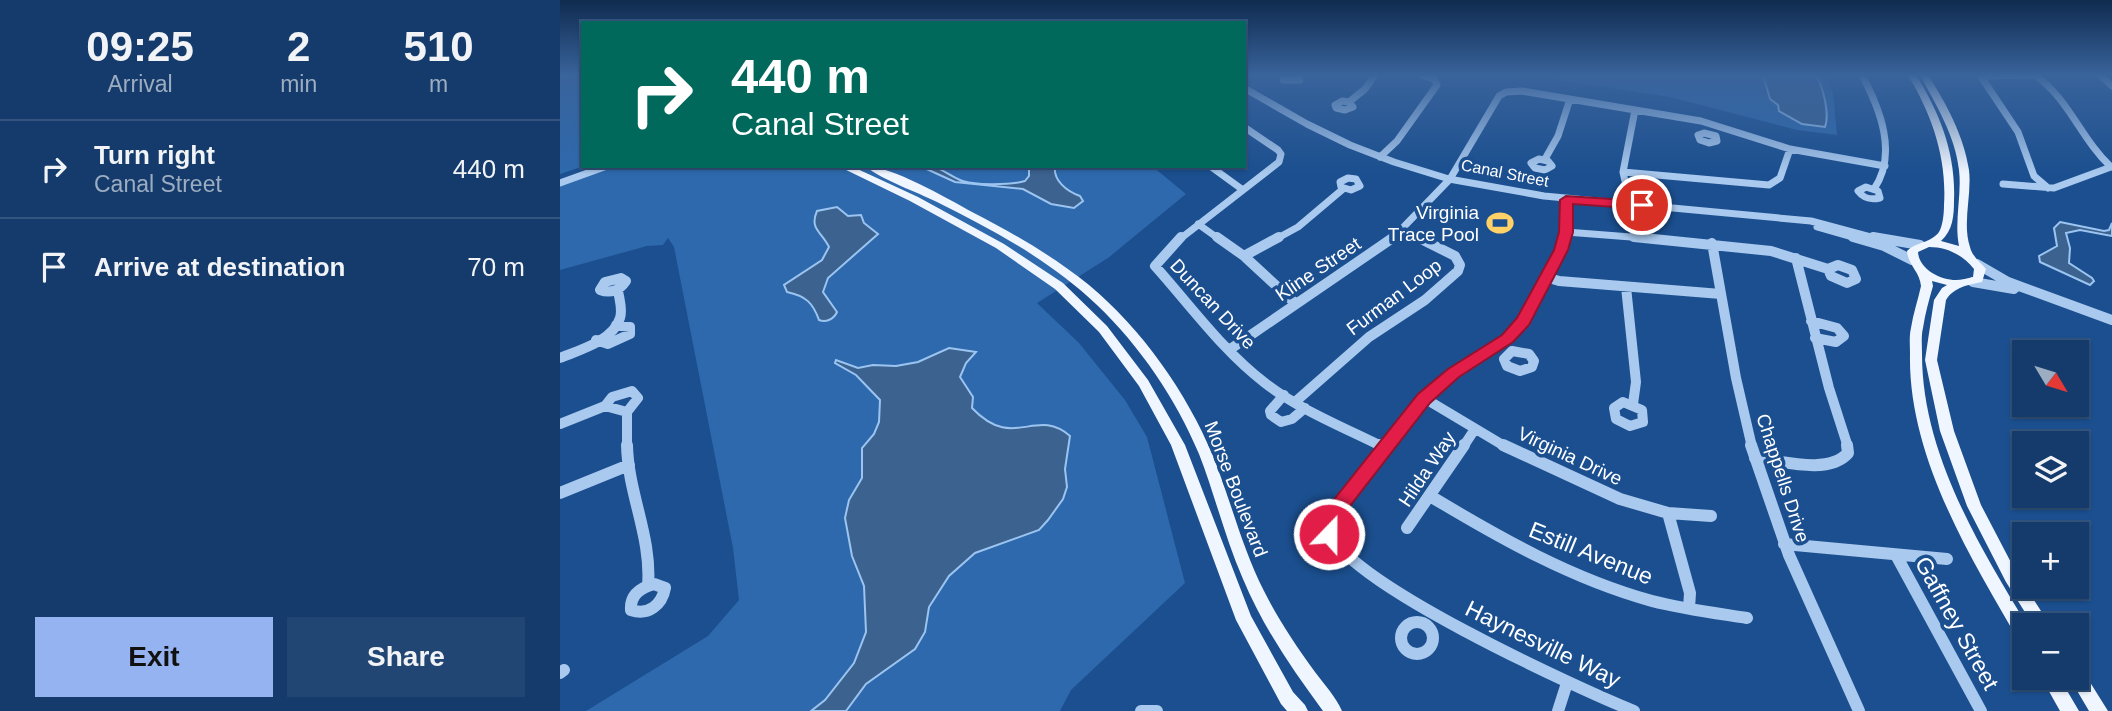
<!DOCTYPE html>
<meta charset="utf-8">
<style>
body{margin:0;font-family:Arial,sans-serif;background:#214673;color:#f1f3f6;height:100vh;display:flex;flex-direction:column;font-size:26px;white-space:nowrap}
*{box-sizing:border-box;margin:0}
p{font-size:23px;color:#9dadc1}
.icon{flex:none;width:38px;height:38px;fill:none;stroke:currentColor;stroke-width:2;stroke-linecap:round;stroke-linejoin:round}
.map{position:relative;flex:1;overflow:hidden}
.details{display:flex;flex-direction:column;background:#143b6b;width:560px}
.details>*{flex:none}
.hud{position:absolute;left:21px;top:21px;width:665px;height:147px;border-radius:0px;box-shadow:0 2px 5px #0004,0 0 0 2px #33557e;background:#00695c;color:#fff;overflow:hidden}
.needle{width:46px;rotate:128deg}
.controls{position:absolute;left:1452px;top:340px;display:grid;gap:14px}
.controls a{display:grid;place-items:center;width:77px;height:77px;border-radius:0px;background:#143b6b;box-shadow:0 2px 5px #0004,0 0 0 2px #33557e;font-size:35px}
.pin{position:absolute;display:grid;place-items:center;width:60px;height:60px;color:#fff;margin:-30px;border:4px solid #fff;border-radius:50%;box-shadow:0 2px 7px #0007}
.me{position:absolute;width:77px;margin:-38px;rotate:22deg;stroke-linejoin:round;filter:drop-shadow(0 0 5px #0008)}
.turn{display:flex;align-items:center;gap:24px;height:147px;padding:0 35px;font-size:32px}
.turn .icon{width:91px;height:91px;stroke-width:2.5}
.turn b{display:block;font-size:49px;line-height:60px}
.eta{display:flex;justify-content:space-evenly;align-items:center;height:119px;text-align:center}
.eta b{font-size:42px;font-weight:700;line-height:49px}
.primary-button{display:flex;gap:14px;margin-top:auto;padding:14px 35px}
.primary-button a{flex:1;height:80px;border-radius:0px;background:#95b2f1;color:#111;font-size:28px;font-weight:700;line-height:80px;text-align:center}
.primary-button a+a{background:#214673;color:#f1f3f6}
ul{padding:0;list-style:none}
li{display:flex;align-items:center;gap:21px;height:98px;padding:0 35px;border-top:2px solid #33557e}
li div{flex:1}
li b{display:block;font-size:26px}
li em{font-style:normal}
main{display:flex;flex:1;min-height:0}
.map>svg:first-child{display:block}
.green{fill:#2e69ad}
.water{fill:#3c6290;stroke:#9cc4f0;stroke-width:2}
.lines{fill:none;stroke-linecap:round;stroke-linejoin:round}
.minor-far2{stroke:#a9c9ee;stroke-width:7}
.minor-far1{stroke:#a9c9ee;stroke-width:10}
.minor{stroke:#a9c9ee;stroke-width:12}
.major{fill:#f0f6ff;fill-rule:evenodd}
.route{fill:#e11d48;stroke:#92132f;stroke-width:2}
.labels{text-anchor:middle;dominant-baseline:central;stroke-width:7;stroke-linejoin:round;paint-order:stroke}
.far-street-label{font-size:16px;fill:#fff;stroke:#1b4f8f}
.poi-label{font-size:19px;fill:#fff;stroke:#1b4f8f;text-anchor:end}
.street-label{font-size:19px;fill:#fff;stroke:#1b4f8f}
.near-street-label{font-size:23px;fill:#fff;stroke:#1b4f8f}
</style>
<main>
<section class="details">
<div class="eta">
<div><b>09:25</b><p>Arrival</p></div>
<div><b>2</b><p>min</p></div>
<div><b>510</b><p>m</p></div>
</div>
<ul>
<li><svg class="icon" aria-label="right" viewBox="0 0 24 24"><path d="M7 20v-9h11M14 6l5 5-5 5"/></svg><div><b>Turn right</b><p>Canal Street</p></div><em>440 m</em></li>
<li><svg class="icon" aria-label="arrive" viewBox="0 0 24 24"><path d="M6 21V4h12l-3 4 3 4H6"/></svg><div><b>Arrive at destination</b></div><em>70 m</em></li>
</ul>
<div class="primary-button"><a>Exit</a><a>Share</a></div>
</section>
<div class="map">
<svg width="1552" height="711" viewBox="0 0 1552 711">
<rect width="100%" height="100%" fill="#1b4f8f"/>
<!-- green -->
<path class="green" d="M0 75H23L24 166 0 174Z
M966 75H1265L1273 93 1277 135 1237 130 1110 97Z
M52 166H592L626 194 548 258 477 303 519 343 565 400 587 437 625 583 511 690 500 711H26L148 636 179 600 173 548 114 247 108 238 103 245 87 246 0 270V185Z"/>
<!-- water -->
<path class="water" d="M1203 75H1256C1263 87 1270 114 1265 127L1242 124 1219 111 1218 105 1210 99Z
M360 166C381 166 383 172 400 180 413 186 452 185 465 181L469 176V166H495C493 180 506 191 520 196L523 201 514 208 491 204 463 189 395 182Z
M277 207 288 216 301 215 304 223 318 234 268 278 263 292 277 312C274 319 266 323 259 320 253 303 246 296 227 292L224 285 262 260 269 247C262 232 249 229 257 211Z
M1500 222 1544 231 1549 230 1552 223V236L1520 230 1506 233 1510 248 1509 263 1532 278 1534 281 1530 285 1480 262 1479 256 1497 246 1494 228Z
M389 348 416 352 406 363 400 377 413 397 412 408C454 452 475 406 510 436L505 469 507 487 503 499 488 520 479 530 415 553 389 576 369 607 365 632 355 649 306 684 286 711H251L265 700 294 663 306 632 304 586 292 556 285 518 289 500 302 478V448L314 434 319 422 320 400 296 375 275 363 276 360 298 368 313 365 336 366 358 362Z"/>
<g class="lines">
<!-- minor-far2 -->
<path class="minor-far2" d="M726 75 723 80H740L737 75
M1302 75C1320 109 1338 154 1314 189
M1420 75 1458 132 1474 176 1488 188
M1475 75C1509 99 1521 139 1551 167
M1540 75 1552 86
M1421 76 1475 75
M684 88 747 124 790 145 834 162 889 179 984 196 1251 221 1318 239
M782 101 789 102 793 107 785 110 776 108 775 105Z
M789 102 805 89 815 75
M1144 133 1156 136 1157 141 1149 143 1140 140 1138 135Z
M820 157 837 141 877 85 874 79 862 75
M979 159 988 161 992 166 985 170 975 168 971 163Z
M985 159 998 136 1010 99
M650 166 683 190
M1063 172 1209 185 1220 178 1230 149
M788 178 796 179 800 186 791 190 781 187 780 182Z
M0 183 47 166
M1443 184 1494 188 1551 167
M1306 187 1318 191 1320 198C1311 200 1304 199 1298 191Z
M1070 204 1063 172 1075 110
M638 224 659 239
M1257 227 1299 239
M843 230 861 239
M1006 232 1097 239
M620 239 719 162 721 154 718 150 684 127
M716 239 738 227 783 189
M832 239 890 179 939 96 946 92 962 91 1141 121 1230 149 1325 166
M1004 239 1006 200"/>
<!-- minor-far1 -->
<path class="minor-far1" d="M621 237 595 266C630 305 663 351 705 383 740 410 783 427 823 447
M657 237 684 256 736 304
M1074 237 1211 251 1268 269
M1293 237 1324 246 1352 260
M1313 237 1360 245
M1152 243 1176 378 1192 447
M684 256 719 237
M1236 258 1269 388 1288 447
M1417 264 1448 282 1552 320
M1278 265 1292 270 1296 279 1287 283 1271 276 1268 269Z
M986 277 999 281 1161 294
M61 278 66 281C60 290 51 294 40 290L45 282Z
M1413 282 1454 289
M1066 287 1076 382 1073 404
M1251 321 1277 328 1284 336 1276 342 1255 338
M36 340 48 344 70 334V327L56 325
M669 350 834 237
M952 351 969 354 974 361 972 367 960 371 947 366 944 359Z
M0 358C19 350 53 341 60 318 63 309 59 299 58 290
M724 395 710 411 711 415 721 422 732 419 745 408
M864 398 946 447
M735 402 809 337 865 300 898 271 900 265 895 256 857 237
M1063 402 1082 410 1083 422 1070 426 1056 419 1054 408Z
M45 406 52 397 72 391 78 398 67 412
M0 424 45 406 67 412V447
M826 447 871 391 948 338 963 321 1001 250 1005 237
M903 447 915 429"/>
<!-- minor -->
<path class="minor" d="M67 445C68 494 92 537 88 586
M819 445 825 448
M827 445C813 463 770 506 769 527 768 575 1026 692 1074 711
M943 445 1060 499 1108 513 1151 516
M1191 445 1229 555 1299 711
M1195 458C1222 461 1269 475 1288 453L1287 445
M0 493 69 465
M870 496C940 538 1012 579 1092 601 1123 609 1155 613 1187 618
M1108 513 1130 593 1129 608
M847 528 904 445
M1224 544 1387 559
M1336 555 1421 711
M94 584 105 588C102 605 88 616 71 610 70 595 80 588 94 584Z
M841 638a16 16 0 1 1 32 0a16 16 0 1 1-32 0Z
M0 673 4 670
M581 711H597
M998 711 1007 683"/>
<!-- major -->
<path class="major" d="M1348 75H1356C1380 113 1396 154 1394 200 1394 216 1393 230 1381 241L1399 246C1394 221 1402 195 1399 170 1395 135 1376 105 1360 75H1368C1386 103 1404 136 1409 170 1412 195 1402 223 1410 247 1412 256 1420 262 1426 269L1422 282C1408 285 1394 287 1386 300L1377 360 1394 431 1421 505 1456 572 1490 625H1473L1446 582 1407 506 1380 431 1365 360 1374 300 1382 288 1387 285 1372 281 1373 286C1369 300 1365 314 1363 328 1361 336 1362 346 1362 354 1362 452 1418 544 1467 625H1465V644L1459 641C1410 557 1348 456 1350 354 1350 346 1349 336 1351 328 1353 314 1358 300 1361 286 1360 272 1348 265 1347 251 1356 242 1371 243 1379 232 1383 225 1384 213 1384 205 1387 158 1372 115 1348 75ZM1369 247C1387 247 1403 255 1414 269L1413 277C1408 278 1401 280 1396 280 1380 280 1359 269 1358 252Z
M278 166H291L358 197 444 244 503 283 547 326 588 380 625 445 691 616 733 692 745 705 748 711H727L721 704 676 620 611 445 579 386 539 332 495 289 436 248 350 201Z
M305 166C331 166 387 198 412 212 453 233 493 256 529 285 582 329 627 393 653 456 671 501 682 548 704 591 718 619 736 646 755 672 764 684 776 697 782 711H763C732 669 703 627 683 579 665 538 655 495 639 454 616 399 580 346 537 305 491 261 433 230 377 202 355 191 324 181 305 166Z
M1517 669 1523 671 1548 711H1529L1509 677H1517Z
M1481 677H1499L1519 711H1500Z"/>
</g>
<!-- sky -->
<linearGradient id="sky" x2="0" y2="1"><stop stop-color="#0f2b4f"/><stop offset="0.43" stop-color="#39639b"/><stop offset="1" stop-color="#39639b" stop-opacity="0"/></linearGradient>
<rect width="1552" height="174" fill="url(#sky)"/>
<!-- route -->
<path class="route" d="M1006 196 1082 201 1088 205 1082 209 1013 204V232L1008 250 969 325 953 342 899 377 870 403 783 515 776 540 769 542 762 540 759 534 764 512 858 394 888 369 942 335 957 318 994 250 999 232 1000 200Z"/>
<!-- icons -->
<defs>
<g id="stadium-bare" transform="scale(2.1)"><path d="M0-5a6.5 5 0 1 0 0 10a6.5 5 0 1 0 0-10ZM-3.5-1.8h7v3.6h-7Z" fill="#ffd166" stroke="#1b4f8f" stroke-width="2.5" paint-order="stroke"/></g>
</defs>
<g fill-rule="evenodd">
<use href="#stadium-bare" x="940" y="223"/>
</g>
<g class="labels">
<!-- far-street labels -->
<g class="far-street-label">
<text transform="translate(945 173) rotate(11)">Canal Street</text>
</g>
<!-- poi labels -->
<g class="poi-label">
<text x="919" y="212">Virginia<tspan x="919" dy="22">Trace Pool</tspan></text>
</g>
<!-- street labels -->
<g class="street-label">
<text transform="translate(758 269) rotate(-34)">Kline Street</text>
<text transform="translate(834 297) rotate(-37)">Furman Loop</text>
<text transform="translate(653 304) rotate(47)">Duncan Drive</text>
<text transform="translate(1010 456) rotate(25)">Virginia Drive</text>
<text transform="translate(867 469) rotate(-56)">Hilda Way</text>
<text transform="translate(1223 478) rotate(72)">Chappells Drive</text>
<text transform="translate(676 489) rotate(69)">Morse Boulevard</text>
</g>
<!-- near-street labels -->
<g class="near-street-label">
<text transform="translate(1031 553) rotate(22)">Estill Avenue</text>
<text transform="translate(1397 623) rotate(61)">Gaffney Street</text>
<text transform="translate(983 644) rotate(26)">Haynesville Way</text>
</g>
</g>
</svg>
<div class="controls">
<a><svg class="needle" viewBox="-14 -14 28 28"><path d="M0-13l5 13h-10z" fill="#e53935"/><path d="M0 13l5-13h-10z" fill="#9dadc1"/></svg></a>
<a><svg class="icon" aria-label="layers" viewBox="0 0 24 24"><path d="M12 4l9 5-9 5-9-5zM3 14l9 5 9-5"/></svg></a>
<a>+</a>
<a>−</a>
</div>
<div class="pin" style="left:1082px;top:205px;background:#d93025"><svg class="icon" aria-label="arrive" viewBox="0 0 24 24"><path d="M6 21V4h12l-3 4 3 4H6"/></svg></div>
<svg class="me" style="left:769px;top:534px" viewBox="-20 -20 40 40"><circle r="17" fill="#e11d48" stroke="#fff" stroke-width="3"/><path d="M0-11L8 9 0 5-8 9z" fill="#fff"/></svg>
<div class="hud">
<div class="turn"><svg class="icon" aria-label="right" viewBox="0 0 24 24"><path d="M7 20v-9h11M14 6l5 5-5 5"/></svg><div><b>440 m</b>Canal Street</div></div>
</div>
</div>
</main>
